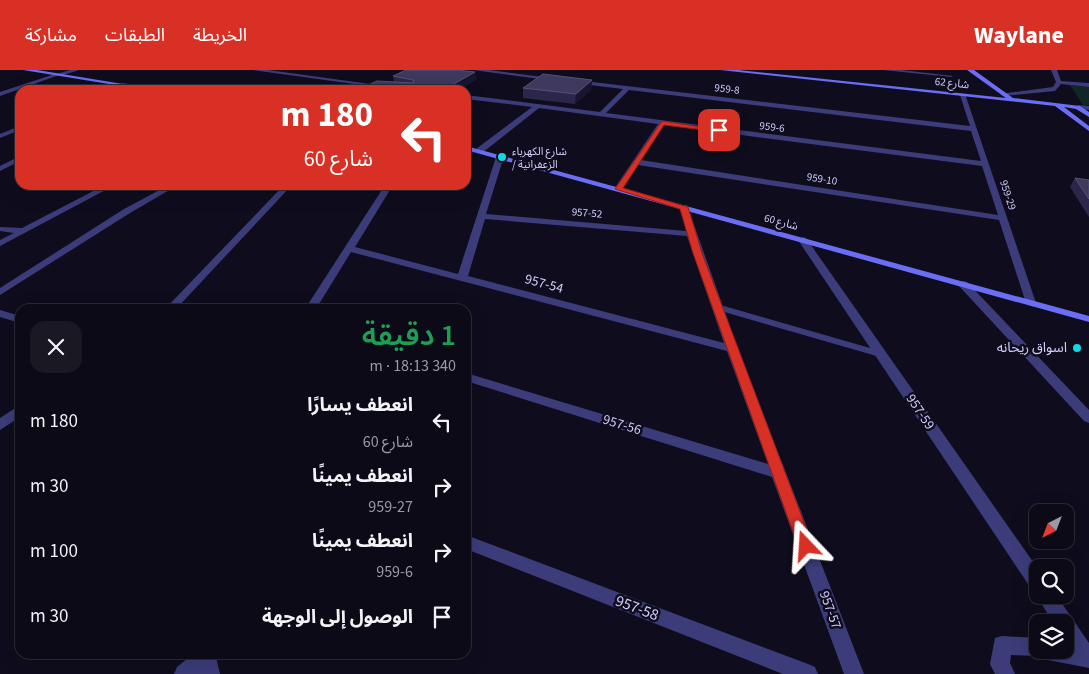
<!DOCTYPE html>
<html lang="ar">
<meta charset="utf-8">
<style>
body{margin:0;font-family:"Source Sans 3","Noto Sans Arabic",sans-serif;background:#191823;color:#f1f3f6;direction:rtl;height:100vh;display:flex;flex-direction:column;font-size:19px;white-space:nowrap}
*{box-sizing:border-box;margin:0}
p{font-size:16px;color:#9a9aa1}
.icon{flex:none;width:28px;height:28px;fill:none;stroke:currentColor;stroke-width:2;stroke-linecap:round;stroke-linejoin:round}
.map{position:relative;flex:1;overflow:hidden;direction:ltr}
.sheet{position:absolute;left:15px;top:234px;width:456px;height:355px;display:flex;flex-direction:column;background:#0b0a16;border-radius:15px;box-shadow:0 5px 20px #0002,0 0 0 1px #2b2b35;direction:rtl}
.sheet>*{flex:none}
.top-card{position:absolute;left:15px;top:15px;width:456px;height:105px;border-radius:15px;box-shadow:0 5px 20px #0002,0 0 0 1px #2b2b35;direction:rtl;background:#d93025;color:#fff;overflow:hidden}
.needle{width:32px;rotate:222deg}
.controls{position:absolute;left:1029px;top:434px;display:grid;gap:10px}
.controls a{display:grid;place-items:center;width:45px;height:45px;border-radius:10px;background:#0b0a16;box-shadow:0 5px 20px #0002,0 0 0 1px #2b2b35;font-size:25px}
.pin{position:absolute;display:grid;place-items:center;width:42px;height:42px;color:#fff;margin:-21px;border-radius:10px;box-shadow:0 2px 8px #0006}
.me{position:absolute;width:55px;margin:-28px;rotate:340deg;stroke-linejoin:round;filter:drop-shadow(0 0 4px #0008)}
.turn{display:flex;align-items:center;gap:18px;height:105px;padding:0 15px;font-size:22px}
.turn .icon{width:65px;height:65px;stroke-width:2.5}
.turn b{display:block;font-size:35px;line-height:42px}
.round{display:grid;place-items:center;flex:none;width:52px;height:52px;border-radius:15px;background:#191823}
.summary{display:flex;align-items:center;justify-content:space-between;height:85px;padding:0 15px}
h1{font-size:30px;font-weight:600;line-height:38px;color:#1e9e55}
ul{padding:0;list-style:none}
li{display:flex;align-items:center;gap:15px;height:65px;padding:0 15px}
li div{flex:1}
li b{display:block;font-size:19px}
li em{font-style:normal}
header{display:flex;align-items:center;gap:30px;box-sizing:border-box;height:70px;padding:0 25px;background:#d93025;color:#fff}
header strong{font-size:24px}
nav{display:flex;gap:28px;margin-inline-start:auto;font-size:18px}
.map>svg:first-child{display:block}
.green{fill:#112725}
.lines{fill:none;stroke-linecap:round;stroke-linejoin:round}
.lane{fill:#3b3c79;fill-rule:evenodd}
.street{fill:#3b3c79;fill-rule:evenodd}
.secondary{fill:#6b6ef5;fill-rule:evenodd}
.wall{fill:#2c274a}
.shaded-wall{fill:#191530}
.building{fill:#3e395d;stroke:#555076}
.route{fill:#d93025;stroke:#8d1f18}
.poi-dot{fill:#10d9e4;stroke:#0f0d1d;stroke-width:2}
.labels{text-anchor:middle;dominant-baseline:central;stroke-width:5;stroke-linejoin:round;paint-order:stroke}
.far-street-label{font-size:11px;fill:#d0cdfb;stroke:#0f0d1d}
.far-poi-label{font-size:11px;fill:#d0cdfb;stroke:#0f0d1d;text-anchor:start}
.street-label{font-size:14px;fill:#d0cdfb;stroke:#0f0d1d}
.poi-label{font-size:14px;fill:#d0cdfb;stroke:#0f0d1d;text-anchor:end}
.near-street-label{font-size:16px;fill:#d0cdfb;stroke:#0f0d1d}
</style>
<header>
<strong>Waylane</strong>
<nav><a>الخريطة</a><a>الطبقات</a><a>مشاركة</a></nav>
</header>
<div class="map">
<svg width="1089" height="604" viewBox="0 0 1089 604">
<rect width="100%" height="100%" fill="#0f0d1d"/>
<!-- green -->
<path class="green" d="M1070 15 1089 17V35H1083Z"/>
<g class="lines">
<!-- lane -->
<path class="lane" d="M883 0H901L953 6 951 7Z
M58 3 62 4 0 26V22Z
M20 86V91L0 101V96Z
M105 115H115L0 176V170L14 163 0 161V157L22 158Z
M169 115H178L130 143 0 225V218L124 139Z
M717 234 884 282 885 284 880 287 714 239 712 237Z"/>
<!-- street -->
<path class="street" d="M70 0H79L60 6 57 4Z
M253 0H268L414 20H398Z
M473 0H490L558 9 555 11Z
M1051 0H1057L1061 11 1089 13V17L1061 14 1055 21 1003 26 1000 24 1053 17 1056 12Z
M575 10 970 56 960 25 965 24 1036 233 1031 236 1026 233 999 150 638 95 621 121H615L614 119 658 54 539 38 482 83H476V79L532 37 466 29V25L600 42 623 19 573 13ZM629 20 971 61 981 91 606 43ZM664 55 982 96 998 145 641 90Z
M123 13 128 14 116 20H108Z
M1078 35 1089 36V40L1076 38Z
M20 56V60L0 68V64Z
M497 84 504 86 486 144 686 161 680 137 687 135 738 279 864 604H844L772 407 466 311V303L768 394 727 281 351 182 316 239H305L385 115H393L355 177 458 204ZM485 149 687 166 724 273 468 206Z
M284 115H292L176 239H165Z
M803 167 806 168 1038 499V525H1056L1089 573V598L1048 590 1041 586 1011 585 1010 593 1015 604H995L990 594 995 568 1002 566 1038 568V580H1065V574H1068L1065 570V552H1053L1036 525 1037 522 1032 520 798 170Z
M963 211 967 212 1089 340V353L1084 351 959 216 958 214Z
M0 240 20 246V253L0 247Z
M20 335V347L0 360V348Z
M466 465 808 594 815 597 818 604H783L466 479Z
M193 584H218L216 587 220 604H174L177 597Z"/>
<!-- secondary -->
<path class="secondary" d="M23 0H37L160 20H146Z
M720 0H738L1006 28 967 0H974L1013 28 1080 36 1089 42V47L1076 39 1064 37 1089 56V61L1055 36Z
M466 76 1089 246V252L466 80Z"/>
</g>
<!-- wall -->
<path class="wall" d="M475 2 476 10 458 20 394 12 393 6Z
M592 10 591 20 575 34 523 28V18Z
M1075 108 1089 110V147L1070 117Z"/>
<!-- shaded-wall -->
<path class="shaded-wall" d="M475 2 476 10 458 20H443Z
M592 10 591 20 575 34 576 24Z"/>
<!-- building -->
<path class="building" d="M406 0H457L475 2 443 20H358L377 11 414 13 413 10 393 6Z
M543 4 592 10 576 24 523 18Z
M1075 108 1089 110V129Z"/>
<!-- route -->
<path class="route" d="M662 51 722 60 719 62 664 55 623 118 688 137 702 183 813 476 811 481 806 483 801 481 798 476 693 183 680 139 615 119Z"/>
<!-- markers -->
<g class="poi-dot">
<circle cx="502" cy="87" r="5"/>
<circle cx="1077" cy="278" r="5"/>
</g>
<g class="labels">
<!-- far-street labels -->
<g class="far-street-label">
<text transform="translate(952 13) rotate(6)">شارع 62</text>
<text transform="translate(727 19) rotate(7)">959-8</text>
<text transform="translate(772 57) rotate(7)">959-6</text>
<text transform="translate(822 109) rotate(9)">959-10</text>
<text transform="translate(1008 125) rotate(72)">959-29</text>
<text transform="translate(587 143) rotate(5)">957-52</text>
<text transform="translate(781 152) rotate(15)">شارع 60</text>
</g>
<!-- far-poi labels -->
<g class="far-poi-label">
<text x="512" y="81">شارع الكهرباء<tspan x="512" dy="13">/ الزعفرانية</tspan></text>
</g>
<!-- street labels -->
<g class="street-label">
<text transform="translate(544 214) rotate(15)">957-54</text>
<text transform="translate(920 342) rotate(56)">957-59</text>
<text transform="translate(622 355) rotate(17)">957-56</text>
<text transform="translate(830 540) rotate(70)">957-57</text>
</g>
<!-- poi labels -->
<g class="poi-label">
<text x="1067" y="278">اسواق ريحانه</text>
</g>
<!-- near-street labels -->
<g class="near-street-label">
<text transform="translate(637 538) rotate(21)">957-58</text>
</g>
</g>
</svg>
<div class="controls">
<a><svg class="needle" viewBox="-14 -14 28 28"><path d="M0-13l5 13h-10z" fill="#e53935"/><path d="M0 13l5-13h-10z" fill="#9a9aa1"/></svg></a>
<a><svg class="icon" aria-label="search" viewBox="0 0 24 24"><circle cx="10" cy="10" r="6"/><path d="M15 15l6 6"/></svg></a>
<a><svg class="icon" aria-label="layers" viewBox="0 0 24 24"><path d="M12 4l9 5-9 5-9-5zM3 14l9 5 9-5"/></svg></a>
</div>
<div class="pin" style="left:719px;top:60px;background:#d93025"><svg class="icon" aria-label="arrive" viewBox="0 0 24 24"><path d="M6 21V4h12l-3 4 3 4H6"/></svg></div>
<svg class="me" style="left:806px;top:476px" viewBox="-20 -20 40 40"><path d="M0-17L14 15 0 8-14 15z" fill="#d93025" stroke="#fff" stroke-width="4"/></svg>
<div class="top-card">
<div class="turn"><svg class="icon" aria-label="left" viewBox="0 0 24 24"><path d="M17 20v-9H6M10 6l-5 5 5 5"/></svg><div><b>180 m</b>شارع 60</div></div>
</div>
<section class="sheet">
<div class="summary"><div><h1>1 دقيقة</h1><p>340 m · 18:13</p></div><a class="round"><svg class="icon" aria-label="close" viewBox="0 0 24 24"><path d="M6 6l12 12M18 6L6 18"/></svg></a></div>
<ul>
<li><svg class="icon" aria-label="left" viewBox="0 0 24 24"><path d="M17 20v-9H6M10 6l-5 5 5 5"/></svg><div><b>انعطف يسارًا</b><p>شارع 60</p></div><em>180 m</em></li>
<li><svg class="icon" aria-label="right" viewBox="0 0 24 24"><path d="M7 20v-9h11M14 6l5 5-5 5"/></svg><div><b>انعطف يمينًا</b><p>959-27</p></div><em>30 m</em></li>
<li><svg class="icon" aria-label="right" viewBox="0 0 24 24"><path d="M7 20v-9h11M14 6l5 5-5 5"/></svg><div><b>انعطف يمينًا</b><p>959-6</p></div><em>100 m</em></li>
<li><svg class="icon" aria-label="arrive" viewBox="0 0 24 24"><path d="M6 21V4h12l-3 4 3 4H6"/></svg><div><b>الوصول إلى الوجهة</b></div><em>30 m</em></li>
</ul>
</section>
</div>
